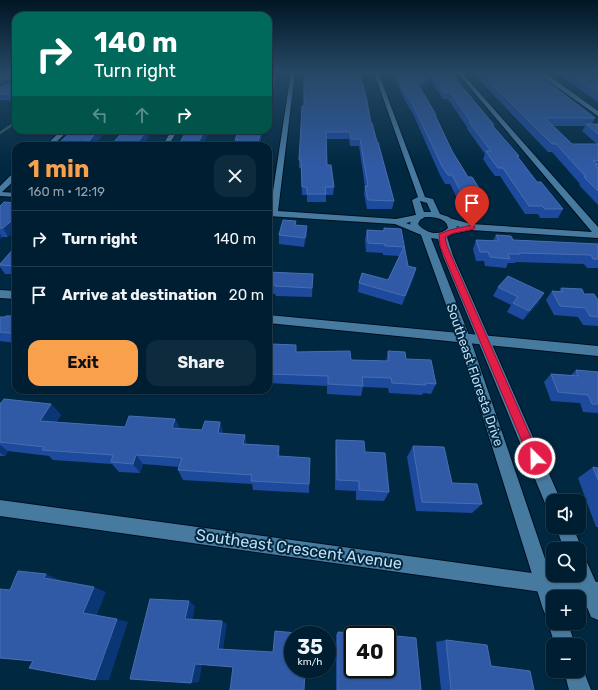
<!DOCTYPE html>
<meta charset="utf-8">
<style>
body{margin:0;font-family:Rubik,sans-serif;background:#0e2b3d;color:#f1f3f6;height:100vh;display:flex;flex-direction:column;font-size:15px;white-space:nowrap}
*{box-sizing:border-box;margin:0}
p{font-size:13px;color:#95a2ab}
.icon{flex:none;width:22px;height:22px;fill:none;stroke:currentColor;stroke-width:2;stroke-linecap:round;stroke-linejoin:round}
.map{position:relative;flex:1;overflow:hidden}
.sheet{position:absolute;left:12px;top:142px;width:260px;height:252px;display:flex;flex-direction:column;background:#001e31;border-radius:12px;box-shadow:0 1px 3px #0004,0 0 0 1px #223c4d}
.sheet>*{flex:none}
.guide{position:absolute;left:12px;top:12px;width:260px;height:122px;border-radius:12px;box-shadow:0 1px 3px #0004,0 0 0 1px #223c4d;background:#00695c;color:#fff;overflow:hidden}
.tools{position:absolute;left:546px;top:494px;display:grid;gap:8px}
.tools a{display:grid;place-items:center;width:40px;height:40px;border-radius:8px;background:#001e31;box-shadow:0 1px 3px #0004,0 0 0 1px #223c4d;font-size:20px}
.speed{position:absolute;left:284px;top:626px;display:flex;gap:8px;font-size:20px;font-weight:700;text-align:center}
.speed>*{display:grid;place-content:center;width:52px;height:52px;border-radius:50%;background:#001e31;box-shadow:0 1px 3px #0004,0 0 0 1px #223c4d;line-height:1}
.speed small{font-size:10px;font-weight:400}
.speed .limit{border:2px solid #111;border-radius:6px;background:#fff;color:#111}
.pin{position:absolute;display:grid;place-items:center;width:34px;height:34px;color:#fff;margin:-41px -17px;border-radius:50% 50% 50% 0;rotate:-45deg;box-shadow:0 0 4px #0007}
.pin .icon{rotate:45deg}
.me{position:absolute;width:44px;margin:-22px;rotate:337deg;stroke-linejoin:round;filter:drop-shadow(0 0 3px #0008)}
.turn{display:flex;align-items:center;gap:14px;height:84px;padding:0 16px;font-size:18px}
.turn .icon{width:52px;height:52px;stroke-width:2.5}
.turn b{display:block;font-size:28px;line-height:34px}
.lanes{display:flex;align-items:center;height:38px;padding:0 16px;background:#0003;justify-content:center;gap:20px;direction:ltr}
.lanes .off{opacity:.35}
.round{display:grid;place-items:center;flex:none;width:42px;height:42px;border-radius:12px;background:#0e2b3d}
.overview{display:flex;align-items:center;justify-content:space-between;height:68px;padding:0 16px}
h1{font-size:24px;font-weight:700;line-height:30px;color:#f8a04b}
.cta{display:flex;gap:8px;margin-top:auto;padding:8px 16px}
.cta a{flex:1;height:46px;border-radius:12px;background:#f8a04b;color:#111;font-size:16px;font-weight:700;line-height:46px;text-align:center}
.cta a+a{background:#0e2b3d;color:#f1f3f6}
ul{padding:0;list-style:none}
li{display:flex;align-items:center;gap:12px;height:56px;padding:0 16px;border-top:1px solid #223c4d}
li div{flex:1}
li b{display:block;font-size:15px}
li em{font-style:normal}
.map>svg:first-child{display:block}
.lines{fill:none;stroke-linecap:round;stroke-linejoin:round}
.stream{stroke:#265f57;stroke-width:2.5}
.street-casing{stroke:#000f21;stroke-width:2}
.secondary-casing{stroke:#000f21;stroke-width:2}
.street{fill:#477a9f;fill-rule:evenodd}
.secondary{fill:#477a9f;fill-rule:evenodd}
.wall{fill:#1e4a9d;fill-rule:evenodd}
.shaded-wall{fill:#0b3675}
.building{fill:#305aa6;stroke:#476eb2}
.route{fill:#e11d48;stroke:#92132f}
.labels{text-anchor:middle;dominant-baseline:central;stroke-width:4;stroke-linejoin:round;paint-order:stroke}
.street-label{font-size:13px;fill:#c3ddf2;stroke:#002841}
.near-street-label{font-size:16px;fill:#c3ddf2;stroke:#002841}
</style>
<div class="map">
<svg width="598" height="690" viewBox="0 0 598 690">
<rect width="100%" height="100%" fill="#002841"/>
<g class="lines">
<!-- stream -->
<path class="stream" d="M0 133 16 122"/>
<!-- street casing -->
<g class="street-casing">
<path id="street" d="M291 72H295L278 211 396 219 416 215 420 218 419 220 406 223 425 230 426 232 425 234H419L395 224 268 216V210L270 211Z
M457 72H461L598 227V238L471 230 452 234 449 233 448 231 449 229 460 227 446 223 445 221 446 219 449 218 471 224 592 232Z
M540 72H544L598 111V116L543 77Z
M62 130H69L52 146H45Z
M172 130H178L168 146H162Z
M13 173H16V179L2 192 16 193V197L0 196V186Z
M0 290 16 291V299L0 298Z
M268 315 598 346V356L268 323Z
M0 500 598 582V600L0 516Z"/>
</g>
<!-- secondary casing -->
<g class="secondary-casing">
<path id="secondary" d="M374 72H378L425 197 433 199 440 214 449 217 457 225 456 231 447 237 453 256 561 501H553V510L547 508 443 256 438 239 431 238 470 338 558 597H553V623H568L575 645H555L548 623 550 618 546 616 543 609 458 338 421 235 414 230 410 224 413 216 416 215 412 200 418 197ZM420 201 427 203 431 212H424ZM425 217C434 217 447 218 448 228 440 237 425 233 418 224L420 220Z
M556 527H573L582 549 579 555 585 558 598 587V620L591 617 574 575H579V549H564Z
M579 663 581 664 591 690H569L564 671H579Z"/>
</g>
<!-- street -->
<use href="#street" class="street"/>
<!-- secondary -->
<use href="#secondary" class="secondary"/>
</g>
<!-- wall -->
<path class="wall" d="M16 72V101L0 100V94Z
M392 72H450L494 125 493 126 519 156 518 157 537 182 563 209 558 218H540L538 214H525L500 176H495L489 168 483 159 485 154 467 129V127L448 99H443L432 82 421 88 436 115V117L452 151 468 177 488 202 485 211 463 210 450 184H445L440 175 413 114 405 101Z
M472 72H535L595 118 592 124H598V205L579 185 580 184 552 152H548ZM553 126H585L582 131 597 144H572Z
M554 72H598V102Z
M304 106 371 123 394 201 392 209H367L364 194 365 187 359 146H350L349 139H326L327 165 334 187 333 195H326V202H307V195H302L301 168H299V160Z
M73 130H107L93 146H56Z
M263 130 259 146H236L235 140Z
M0 206 8 237H2L0 239Z
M296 225 307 234 304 247 279 244V235Z
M384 228 401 229 408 266 416 268 414 277 402 305 358 292 359 283 388 280 399 256 383 255V253L366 252 365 239 367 230 383 231Z
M496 235 513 240 598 244V268H587L584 264 516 262 515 263H508L506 268 485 266 484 261H476L473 249 476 240 493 241Z
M16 247V274H5L0 267V264Z
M268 272 313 274 312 297 276 296 275 294 268 293Z
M498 287 539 302 523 320 507 312 511 305 493 296Z
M561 288 584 294 598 300V326L583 325 578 317 554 315 546 300 552 291H559Z
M16 316V343L0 341V317Z
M268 345 296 352 351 360 386 361 388 351 406 359 436 384 431 394 423 393 422 395 389 393 388 388 363 387 361 396 327 394V386L268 383Z
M576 370 598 372V413L583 412 580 403 551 401 544 382 551 374 571 375Z
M0 403 51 404 61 415 56 422 125 427 175 419 180 429 202 430 220 422 223 433 247 444 280 457 310 458 309 493 253 490 252 484 183 480 178 470 179 467 143 464 140 473 119 472 112 464 53 460 49 456 8 451 5 456H0Z
M336 440 365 452 389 492 384 501 356 500V491L335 490V451Z
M413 446 452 483 482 504 472 513 416 511 407 457Z
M593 467 598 468V527H596L578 478Z
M338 632 421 690H336V635Z
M446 640 491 666 534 690H441L436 642Z"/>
<!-- shaded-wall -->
<path class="shaded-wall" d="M276 72H277L268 115V106Z
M14 76 16 80 0 89V82Z
M433 76 432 82 417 91 418 84Z
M98 130H107L93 146H91L89 141Z
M147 130H153L143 146H135Z
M205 130H210L202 146H196Z
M261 130H263L259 146H257Z
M85 141 88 146H80Z
M16 217V230L8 237 3 228Z
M307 226V234L304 247 305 238Z
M0 233 2 237 0 239Z
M416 268 414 277 402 305 405 296Z
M544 293 539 302 523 320 529 311Z
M51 404 61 415 51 432 40 421Z
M175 419 180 430 172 428Z
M220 422 223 433 221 443 218 433Z
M245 435 247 445 243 444Z
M0 445 8 451 5 456 0 453Z
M279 446 280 455 279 466 278 456Z
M136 455 143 464 140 473 133 464Z
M46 574 60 580 59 584 44 578Z
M94 587 106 592 96 617 83 613Z
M189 601 195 606 192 623 185 619Z
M117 619 128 622 109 680H95Z
M222 621 227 624 223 650 218 649Z
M195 664 202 665 199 682 191 683Z"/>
<!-- building -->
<path class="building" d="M0 72H16V94H0V88L14 81V76L0 82Z
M268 72H276L268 106Z
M304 72H359L366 96 371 123H372L377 142H378L394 201 368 200 365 186H368L360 139H351L350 132H326L327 165H331L334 187H325L326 194H307V187H302L301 160H299L301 126 302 106H304Z
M395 72H450L494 125H492L519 156H517L537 182H541L563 209H545L542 206H529L503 168H498L492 160 486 151H491L469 122H471L450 92H444L433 76 418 84 436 115H435L452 151 468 177H472L488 202H466L452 175H448L442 166 414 107 406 94Z
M480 72H535L595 118H545L572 144H598V161L593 160 598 165H595L598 168V191L584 177H586L556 144H552Z
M566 72H598V93Z
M586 124H598V134Z
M73 130H98L89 141H85L80 146H56Z
M132 130H147L135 146H110L120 135H128Z
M187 130H205L196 146H178Z
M239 130H261L257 146H238L239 143H237L238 140H235Z
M4 202 16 203V217L3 228H0V206Z
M283 220 296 221 295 225 307 226 305 238 279 235Z
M384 228 401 229 408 266 416 268 405 296 359 283 362 273 388 280 404 247 385 246V244L368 243 367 230 384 231Z
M496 235 511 236 513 240 598 244V259H593L591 255 519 253 520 254H508L510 259 490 257 488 252H480L476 240 499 241Z
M15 247H16V266L0 265V264Z
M268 272 313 274 312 288 275 286V285L268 284Z
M508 276 544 293 529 311 513 303 518 297 498 287Z
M561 288 582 289 584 294H594L598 300V317L590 316 585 308 560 306 552 291 563 292Z
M6 316H16V334L0 332V317H5Z
M271 344 296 345V352L350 351 351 360 389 361 388 351 405 352 406 359 431 360 436 384 425 383 426 385 392 383 391 378 362 377 363 386 328 384V376L268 374 269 361H268V345L271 346Z
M576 370 598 372V404H592L588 395 558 392 551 374 578 376Z
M4 399 51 404 40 421 125 427 129 416 175 419 172 428 202 430 205 421 220 422 218 433 245 435 243 444 279 446 278 456 310 458 309 484 251 481 252 475 178 470 182 458 136 455 133 464 111 462 113 455 42 450 44 447 0 442V403H1Z
M336 440 364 441 365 452 385 453 389 492 359 490V481L337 480Z
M413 446 444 447 452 483 477 484 482 504 422 502Z
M593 467 598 468V480Z
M18 571 46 574 44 578 94 587 83 613 117 619 95 680 29 668 33 661 0 658V589L10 590Z
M150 599 189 601 185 619 222 621 218 649 273 652 275 631 307 634V635H293V669H305L304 690H230L233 667 195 664 191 683 130 679Z
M338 632 381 635H353V669H387V635L416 638 421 690H338Z
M446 640 487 645 491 666 530 671 534 690H451Z"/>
<!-- sky -->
<linearGradient id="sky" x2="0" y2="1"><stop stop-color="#001624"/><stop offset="0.43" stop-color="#264865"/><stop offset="1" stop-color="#264865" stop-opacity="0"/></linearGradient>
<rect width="598" height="168" fill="url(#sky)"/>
<!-- route -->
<path class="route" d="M472 225 475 227 474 229 454 233 445 237 447 246 540 458 539 462 535 463 531 462 529 458 440 246 439 234 450 230Z"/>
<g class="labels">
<!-- street labels -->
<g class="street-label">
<text transform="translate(475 375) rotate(71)">Southeast Floresta Drive</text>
</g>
<!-- near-street labels -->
<g class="near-street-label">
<text transform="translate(299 549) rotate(8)">Southeast Crescent Avenue</text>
</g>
</g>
</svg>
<div class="tools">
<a><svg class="icon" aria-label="sound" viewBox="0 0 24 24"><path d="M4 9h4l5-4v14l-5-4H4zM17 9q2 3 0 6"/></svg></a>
<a><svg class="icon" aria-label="search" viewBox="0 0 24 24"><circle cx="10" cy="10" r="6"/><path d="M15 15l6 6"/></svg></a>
<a>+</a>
<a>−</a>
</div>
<div class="speed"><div>35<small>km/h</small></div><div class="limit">40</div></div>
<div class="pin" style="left:472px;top:227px;background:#d93025"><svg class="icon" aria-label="arrive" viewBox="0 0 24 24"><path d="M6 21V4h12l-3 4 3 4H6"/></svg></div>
<svg class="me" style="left:535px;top:458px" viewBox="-20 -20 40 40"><circle r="17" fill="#e11d48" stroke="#fff" stroke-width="3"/><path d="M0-11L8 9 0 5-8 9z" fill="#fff"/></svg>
<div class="guide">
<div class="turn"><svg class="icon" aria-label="right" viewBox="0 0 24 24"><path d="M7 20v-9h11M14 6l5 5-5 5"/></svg><div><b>140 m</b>Turn right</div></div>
<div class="lanes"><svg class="icon off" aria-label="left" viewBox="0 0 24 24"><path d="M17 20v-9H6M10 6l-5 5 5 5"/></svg><svg class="icon off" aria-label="ahead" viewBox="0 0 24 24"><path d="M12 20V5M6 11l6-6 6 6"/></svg><svg class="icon" aria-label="right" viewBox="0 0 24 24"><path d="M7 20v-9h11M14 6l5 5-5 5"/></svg></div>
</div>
<section class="sheet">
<div class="overview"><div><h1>1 min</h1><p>160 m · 12:19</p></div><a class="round"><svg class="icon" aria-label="close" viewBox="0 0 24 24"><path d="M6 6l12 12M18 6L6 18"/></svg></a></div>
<ul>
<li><svg class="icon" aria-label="right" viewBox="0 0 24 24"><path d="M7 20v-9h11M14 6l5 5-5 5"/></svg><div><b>Turn right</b></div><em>140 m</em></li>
<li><svg class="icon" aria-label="arrive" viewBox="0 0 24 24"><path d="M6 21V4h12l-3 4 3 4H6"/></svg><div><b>Arrive at destination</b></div><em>20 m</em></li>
</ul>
<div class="cta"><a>Exit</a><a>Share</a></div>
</section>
</div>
